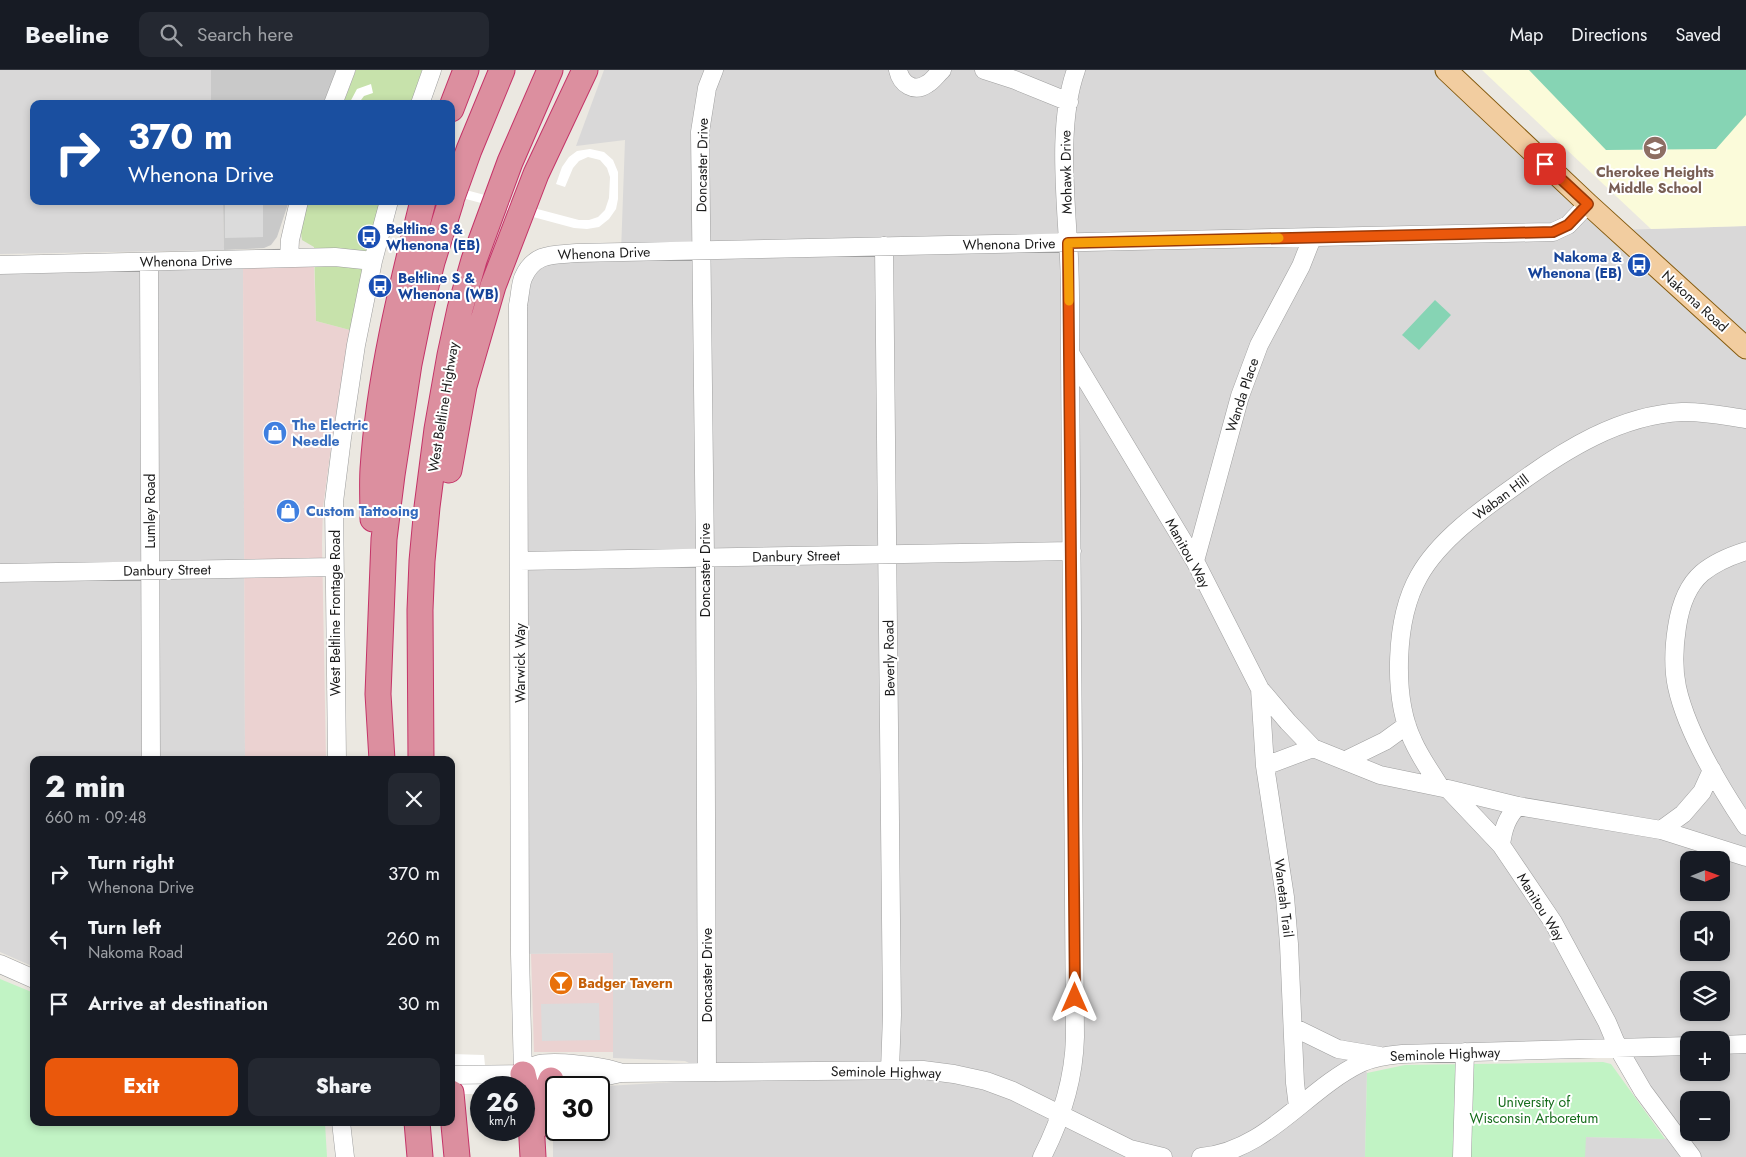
<!DOCTYPE html>
<meta charset="utf-8">
<style>
body{margin:0;font-family:Jost,sans-serif;background:#242831;color:#f1f3f6;height:100vh;display:flex;flex-direction:column;font-size:19px;white-space:nowrap}
*{box-sizing:border-box;margin:0}
p{font-size:16px;color:#9ea1a6}
.icon{flex:none;width:28px;height:28px;fill:none;stroke:currentColor;stroke-width:2;stroke-linecap:round;stroke-linejoin:round}
.map{position:relative;flex:1;overflow:hidden}
.sheet{position:absolute;left:30px;top:686px;width:425px;height:370px;display:flex;flex-direction:column;background:#171b24;border-radius:10px;box-shadow:0 2px 8px #0003}
.sheet>*{flex:none}
.banner{position:absolute;left:30px;top:30px;width:425px;height:105px;border-radius:10px;box-shadow:0 2px 8px #0003;background:#1a4fa0;color:#fff;overflow:hidden}
.needle{width:32px;rotate:89deg}
.tools{position:absolute;left:1680px;top:781px;display:grid;gap:10px}
.tools a{display:grid;place-items:center;width:50px;height:50px;border-radius:10px;background:#171b24;box-shadow:0 2px 8px #0003;font-size:25px}
.speed{position:absolute;left:470px;top:1006px;display:flex;gap:10px;font-size:25px;font-weight:700;text-align:center}
.speed>*{display:grid;place-content:center;width:65px;height:65px;border-radius:50%;background:#171b24;box-shadow:0 2px 8px #0003;line-height:1}
.speed small{font-size:12px;font-weight:400}
.speed .limit{border:2px solid #111;border-radius:8px;background:#fff;color:#111}
.pin{position:absolute;display:grid;place-items:center;width:42px;height:42px;color:#fff;margin:-21px;border-radius:10px;box-shadow:0 2px 8px #0006}
.me{position:absolute;width:55px;margin:-28px;rotate:0deg;stroke-linejoin:round;filter:drop-shadow(0 0 4px #0008)}
.turn{display:flex;align-items:center;gap:18px;height:105px;padding:0 15px;font-size:22px}
.turn .icon{width:65px;height:65px;stroke-width:2.5}
.turn b{display:block;font-size:35px;line-height:42px}
.round{display:grid;place-items:center;flex:none;width:52px;height:52px;border-radius:10px;background:#242831}
.summary{display:flex;align-items:center;justify-content:space-between;height:85px;padding:0 15px}
h1{font-size:30px;font-weight:800;line-height:38px}
.action{display:flex;gap:10px;margin-top:auto;padding:10px 15px}
.action a{flex:1;height:58px;border-radius:10px;background:#ea580c;color:#fff;font-size:20px;font-weight:800;line-height:58px;text-align:center}
.action a+a{background:#242831;color:#f1f3f6}
ul{padding:0;list-style:none}
li{display:flex;align-items:center;gap:15px;height:65px;padding:0 15px}
li div{flex:1}
li b{display:block;font-size:19px}
li em{font-style:normal}
header{display:flex;align-items:center;gap:30px;box-sizing:border-box;height:70px;padding:0 25px;background:#171b24;border-bottom:1px solid #363941}
header strong{font-size:24px}
nav{display:flex;gap:28px;margin-inline-start:auto;font-size:18px}
.search{width:350px;height:45px;background:#242831;display:flex;align-items:center;gap:12px;box-sizing:border-box;padding:0 18px;border-radius:10px;color:#9ea1a6;font-size:19px}
.map>svg:first-child{display:block}
.residential{fill:#d9d8d8;fill-rule:evenodd}
.commercial{fill:#ebd2d1}
.education{fill:#fbfbda}
.religious{fill:#c9c9c9}
.grass{fill:#c7e2ab}
.park{fill:#c1f3c4}
.pitch{fill:#86d4b4}
.parking{fill:#dbdbdb}
.pier{fill:#fff}
.lines{fill:none;stroke-linecap:round;stroke-linejoin:round}
.minor-casing{stroke:#9f9f9f;stroke-width:19}
.major-casing{stroke:#845a0e;stroke-width:23}
.highway-casing{stroke:#c43468;stroke-width:27}
.minor{stroke:#fff;stroke-width:18}
.major{stroke:#f2cda0;stroke-width:21}
.highway{stroke:#dc8f9f;stroke-width:25}
.route-casing{stroke:#983908;stroke-width:12}
.route{stroke:#ea580c;stroke-width:9}
.slow{stroke:#f59e0b;stroke-width:9}
.labels{text-anchor:middle;dominant-baseline:central;stroke-width:4;stroke-linejoin:round;paint-order:stroke}
.street-label{font-size:14px;fill:#1b1b1b;stroke:#fff}
.education-label{font-size:14px;font-weight:bold;fill:#785e54;stroke:#fff}
.transit-label{font-size:14px;font-weight:bold;fill:#164399;stroke:#fff;text-anchor:start}
.shop-label{font-size:14px;font-weight:bold;fill:#366cbe;stroke:#fff;text-anchor:start}
.food-label{font-size:14px;font-weight:bold;fill:#c56008;stroke:#fff;text-anchor:start}
.park-label{font-size:14px;fill:#156c1b;stroke:#fff}
</style>
<header>
<strong>Beeline</strong>
<div class="search"><svg class="icon" aria-label="search" viewBox="0 0 24 24"><circle cx="10" cy="10" r="6"/><path d="M15 15l6 6"/></svg>Search here</div>
<nav><a>Map</a><a>Directions</a><a>Saved</a></nav>
</header>
<div class="map">
<svg width="1746" height="1087" viewBox="0 0 1746 1087">
<rect width="100%" height="100%" fill="#ebe8e1"/>
<!-- residential -->
<path class="residential" d="M0 0H211V34H34V131H223L224 180 0 184Z
M604 0H1448L1617 160 1746 156V1087H1585V1067L1677 1069 1618 978 1363 992 1367 1003 1365 1087H553V1058L556 1054V1060H599V1018L590 1017 691 1011 707 1002 685 991 613 988V883L520 884 518 235 531 196 621 182 625 70 576 76ZM1689 790H1721V822H1689ZM1689 850H1721V882H1689ZM1689 910H1721V942H1689ZM1689 970H1721V1002H1689ZM1689 1030H1721V1062H1689Z
M243 197 245 690H34V897L0 882V202Z"/>
<!-- commercial -->
<path class="commercial" d="M243 197H314L316 251 350 260 333 363 323 437 322 474 326 690H245Z
M613 883V982H534L531 884Z"/>
<!-- education -->
<path class="education" d="M1482 0H1746V156L1651 159Z"/>
<!-- religious -->
<path class="religious" d="M211 0H337L323 34H211Z
M223 131H289L277 167 271 175 264 178 224 180Z"/>
<!-- grass -->
<path class="grass" d="M356 0H422L411 34H343Z
M308 131H380L350 260 316 251 314 177 302 170 300 156Z"/>
<!-- park -->
<path class="park" d="M0 909 34 923V1052L325 1053 327 1087H0Z
M1603 992 1611 994 1665 1069 1586 1067 1585 1087H1365L1367 1003 1405 995Z"/>
<!-- pitch -->
<path class="pitch" d="M1529 0H1746V45L1716 79 1606 80Z
M1435 230 1451 245 1419 280 1402 265Z"/>
<!-- parking -->
<path class="parking" d="M225 131H263V167L225 168Z
M599 933 600 970 542 971 541 934Z"/>
<!-- pier -->
<path class="pier" d="M371 14 373 23 364 26 358 34H349L357 19Z
M590 79 604 82 613 90 618 102V129L616 139 609 149 599 157 587 159 574 158 451 125V116L579 150H589L598 147 605 140 609 128 610 107 607 98 600 90 588 87 579 91 573 98 565 117 556 114 562 97 569 87 577 81Z
M451 984 484 985 487 1017 481 1018V1024H451Z"/>
<g class="lines">
<!-- minor casing -->
<g class="minor-casing">
<path id="minor" d="M898 0C901 14 914 23 927 14 933 11 937 4 942 0
M984 0 1015 10 1069 32
M333 34 346 0
M420 34 432 0
M884 176 892 945 890 1000
M289 188 290 170 299 131
M149 192 151 690
M0 195 335 187 373 191
M1070 283 1195 491 1260 619 1288 652 1313 678 1380 705 1448 719 1501 775 1553 852 1607 952 1618 978 1643 1021 1692 1087
M1746 481C1730 486 1715 492 1702 503 1687 516 1680 537 1677 557 1674 576 1673 598 1677 617 1687 663 1720 717 1746 756
M520 491 1072 481
M1195 491 1240 326 1259 275 1301 196 1312 168
M0 503 334 497
M1260 619 1265 696 1285 827 1289 874 1295 1013 1298 1037
M337 690 334 432 342 368 356 275 373 191 389 131
M1346 690 1385 671 1407 655
M1265 696 1313 678
M1440 717C1431 702 1420 687 1413 671 1392 627 1395 548 1419 506 1439 470 1481 440 1515 416 1564 380 1620 345 1682 342 1703 341 1725 346 1746 349
M1448 719 1518 736 1661 760 1746 787
M1661 760 1683 744 1702 722 1712 700
M1501 775C1503 759 1507 747 1518 736
M0 894 34 909
M1293 957 1338 979 1380 986
M1721 975 1746 974
M707 1002 705 487 700 62 707 18 714 0
M523 1004 520 884 518 235C520 227 520 216 523 208 534 182 554 185 577 183L1553 162 1568 155 1588 134
M523 1004C527 1001 531 997 536 995 552 990 603 996 619 1002
M451 1005 523 1004 545 1010 593 1009 621 1003 923 1000 954 1004 986 1011 1013 1021 1130 1079 1163 1087
M341 1052 345 1087
M1042 1087C1061 1050 1074 1008 1075 967L1070 283C1070 246 1071 208 1068 172 1065 119 1058 50 1076 0
M1201 1087C1267 1081 1305 1020 1361 993 1374 987 1389 985 1402 984L1689 976
M1462 1087 1465 982"/>
</g>
<!-- major casing -->
<g class="major-casing">
<path id="major" d="M1446 0 1588 134 1746 278"/>
</g>
<!-- highway casing -->
<g class="highway-casing">
<path id="highway" d="M451 39 466 0
M451 130 469 80 502 0
M449 400 464 316 493 216 536 104 585 0
M373 449C373 432 372 416 373 399 379 308 401 219 423 131
M382 690 378 624 384 469 392 405 409 294 420 240 432 192 451 131
M421 690 420 540 422 491 427 437 437 359 450 285 460 239 474 190 510 92 550 0
M523 1004 530 1033 533 1087
M451 1023 457 1087
M417 1052 420 1087
M539 1055 540 1037 551 1010"/>
</g>
<!-- minor -->
<use href="#minor" class="minor"/>
<!-- major -->
<use href="#major" class="major"/>
<!-- highway -->
<use href="#highway" class="highway"/>
</g>
<g class="lines">
<!-- route casing -->
<g class="route-casing">
<path id="route" d="M1075 928 1068 173 1553 162 1568 155 1588 134 1545 94"/>
</g>
<!-- route -->
<use href="#route" class="route"/>
<!-- slow -->
<path class="slow" d="M1069 231 1068 173 1279 168"/>
</g>
<!-- icons -->
<defs>
<g id="school-disc" transform="scale(1.25)"><circle r="9.5" fill="#8d6e63" stroke="#fff"/><path d="M0-5L7-2L0 1L-7-2ZM-4 1L0 2.5L4 1V4Q0 6-4 4Z" fill="#fff"/></g>
<g id="bus-disc" transform="scale(1.25)"><circle r="9.5" fill="#1a4fb4" stroke="#fff"/><path d="M-5-6H5V4H4V6H2V4H-2V6H-4V4H-5ZM-3.5-4V0h7V-4ZM-3.5 1.2v1.5H-2V1.2ZM2 1.2v1.5H3.5V1.2Z" fill="#fff"/></g>
<g id="shop-disc" transform="scale(1.25)"><circle r="9.5" fill="#3f7fe0" stroke="#fff"/><path d="M-5-2.5h2.3a2.7 3.5 0 0 1 5.4 0H5L5.5 6h-11ZM-1.5-2.5h3a1.5 2.3 0 0 0-3 0Z" fill="#fff"/></g>
<g id="bar-disc" transform="scale(1.25)"><circle r="9.5" fill="#e8710a" stroke="#fff"/><path d="M-6-5H6L.8 .8V4.5H3.5V6h-7V4.5H-.8V.8Z" fill="#fff"/></g>
</defs>
<g fill-rule="evenodd">
<use href="#school-disc" x="1655" y="78"/>
<use href="#bus-disc" x="369" y="167"/>
<use href="#bus-disc" x="1639" y="195"/>
<use href="#bus-disc" x="380" y="216"/>
<use href="#shop-disc" x="275" y="363"/>
<use href="#shop-disc" x="288" y="441"/>
<use href="#bar-disc" x="561" y="913"/>
</g>
<g class="labels">
<!-- street labels -->
<g class="street-label">
<text transform="translate(702 95) rotate(-89)">Doncaster Drive</text>
<text transform="translate(1066 102) rotate(-91)">Mohawk Drive</text>
<text transform="translate(1009 174) rotate(-1)">Whenona Drive</text>
<text transform="translate(604 183) rotate(-2)">Whenona Drive</text>
<text transform="translate(186 191) rotate(-1)">Whenona Drive</text>
<text transform="translate(1695 231) rotate(42)">Nakoma Road</text>
<text transform="translate(1242 325) rotate(-72)">Wanda Place</text>
<text transform="translate(443 337) rotate(-81)">West Beltline Highway</text>
<text transform="translate(1501 427) rotate(-37)">Waban Hill</text>
<text transform="translate(150 441) rotate(-90)">Lumley Road</text>
<text transform="translate(1188 483) rotate(61)">Manitou Way</text>
<text transform="translate(796 486) rotate(-1)">Danbury Street</text>
<text transform="translate(167 500) rotate(-1)">Danbury Street</text>
<text transform="translate(705 500) rotate(-90)">Doncaster Drive</text>
<text transform="translate(335 543) rotate(-90)">West Beltline Frontage Road</text>
<text transform="translate(889 588) rotate(-91)">Beverly Road</text>
<text transform="translate(520 593) rotate(-90)">Warwick Way</text>
<text transform="translate(1284 828) rotate(83)">Wanetah Trail</text>
<text transform="translate(1541 837) rotate(58)">Manitou Way</text>
<text transform="translate(707 905) rotate(-90)">Doncaster Drive</text>
<text transform="translate(1445 984) rotate(-2)">Seminole Highway</text>
<text transform="translate(886 1002) rotate(1)">Seminole Highway</text>
</g>
<!-- education labels -->
<g class="education-label">
<text x="1655" y="102">Cherokee Heights<tspan x="1655" dy="16">Middle School</tspan></text>
</g>
<!-- transit labels -->
<g class="transit-label">
<text x="386" y="159">Beltline S &amp;<tspan x="386" dy="16">Whenona (EB)</tspan></text>
<text x="1622" y="187" text-anchor="end">Nakoma &amp;<tspan x="1622" dy="16">Whenona (EB)</tspan></text>
<text x="398" y="208">Beltline S &amp;<tspan x="398" dy="16">Whenona (WB)</tspan></text>
</g>
<!-- shop labels -->
<g class="shop-label">
<text x="292" y="355">The Electric<tspan x="292" dy="16">Needle</tspan></text>
<text x="306" y="441">Custom Tattooing</text>
</g>
<!-- food labels -->
<g class="food-label">
<text x="578" y="913">Badger Tavern</text>
</g>
<!-- park labels -->
<g class="park-label">
<text x="1534" y="1032">University of<tspan x="1534" dy="16">Wisconsin Arboretum</tspan></text>
</g>
</g>
</svg>
<div class="tools">
<a><svg class="needle" viewBox="-14 -14 28 28"><path d="M0-13l5 13h-10z" fill="#e53935"/><path d="M0 13l5-13h-10z" fill="#9ea1a6"/></svg></a>
<a><svg class="icon" aria-label="sound" viewBox="0 0 24 24"><path d="M4 9h4l5-4v14l-5-4H4zM17 9q2 3 0 6"/></svg></a>
<a><svg class="icon" aria-label="layers" viewBox="0 0 24 24"><path d="M12 4l9 5-9 5-9-5zM3 14l9 5 9-5"/></svg></a>
<a>+</a>
<a>−</a>
</div>
<div class="speed"><div>26<small>km/h</small></div><div class="limit">30</div></div>
<div class="pin" style="left:1545px;top:94px;background:#d93025"><svg class="icon" aria-label="arrive" viewBox="0 0 24 24"><path d="M6 21V4h12l-3 4 3 4H6"/></svg></div>
<svg class="me" style="left:1075px;top:928px" viewBox="-20 -20 40 40"><path d="M0-17L14 15 0 8-14 15z" fill="#ea580c" stroke="#fff" stroke-width="4"/></svg>
<div class="banner">
<div class="turn"><svg class="icon" aria-label="right" viewBox="0 0 24 24"><path d="M7 20v-9h11M14 6l5 5-5 5"/></svg><div><b>370 m</b>Whenona Drive</div></div>
</div>
<section class="sheet">
<div class="summary"><div><h1>2 min</h1><p>660 m · 09:48</p></div><a class="round"><svg class="icon" aria-label="close" viewBox="0 0 24 24"><path d="M6 6l12 12M18 6L6 18"/></svg></a></div>
<ul>
<li><svg class="icon" aria-label="right" viewBox="0 0 24 24"><path d="M7 20v-9h11M14 6l5 5-5 5"/></svg><div><b>Turn right</b><p>Whenona Drive</p></div><em>370 m</em></li>
<li><svg class="icon" aria-label="left" viewBox="0 0 24 24"><path d="M17 20v-9H6M10 6l-5 5 5 5"/></svg><div><b>Turn left</b><p>Nakoma Road</p></div><em>260 m</em></li>
<li><svg class="icon" aria-label="arrive" viewBox="0 0 24 24"><path d="M6 21V4h12l-3 4 3 4H6"/></svg><div><b>Arrive at destination</b></div><em>30 m</em></li>
</ul>
<div class="action"><a>Exit</a><a>Share</a></div>
</section>
</div>
